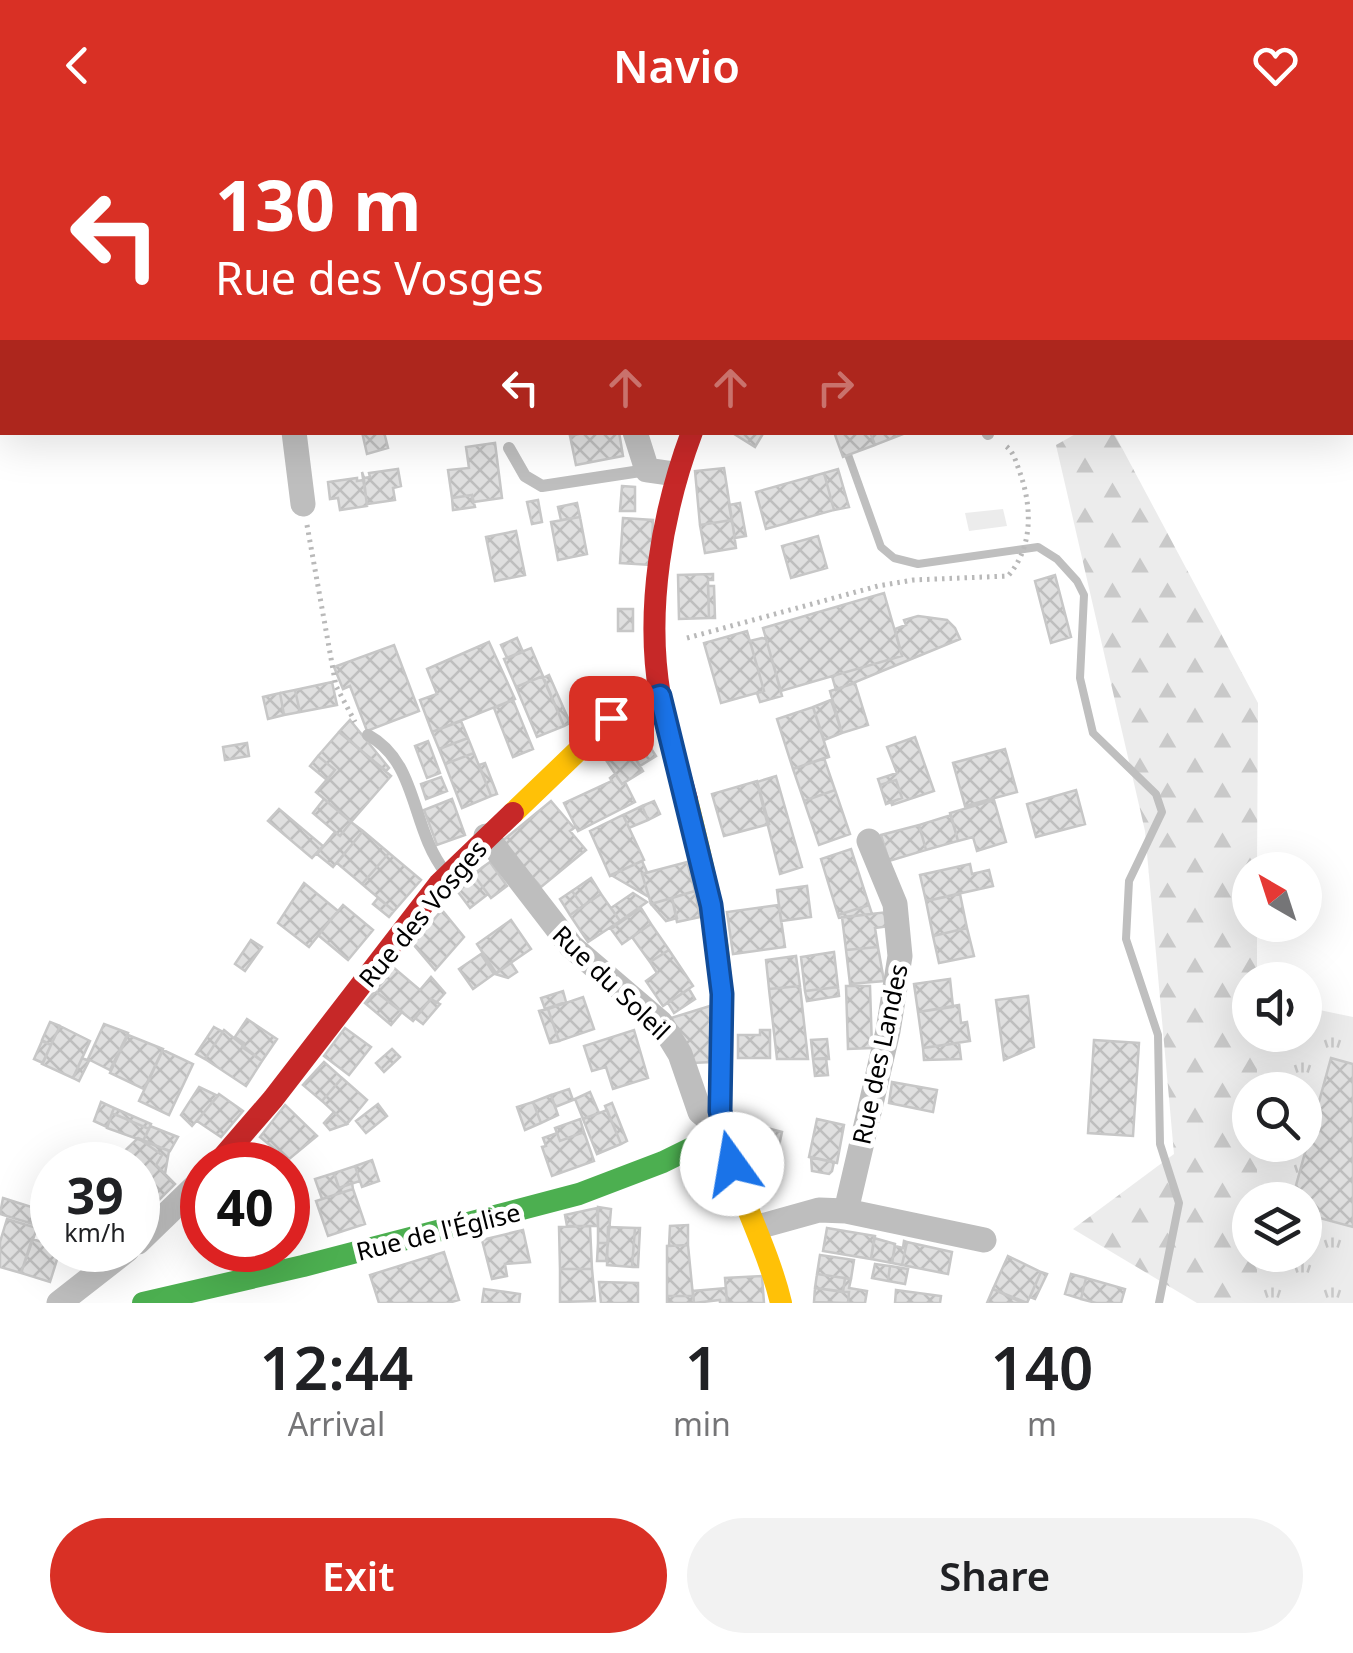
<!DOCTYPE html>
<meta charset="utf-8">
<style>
body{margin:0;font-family:"Noto Sans",sans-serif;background:#f2f2f2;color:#202124;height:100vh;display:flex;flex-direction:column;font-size:38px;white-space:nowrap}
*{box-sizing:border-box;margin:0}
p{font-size:32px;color:#757577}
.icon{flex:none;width:55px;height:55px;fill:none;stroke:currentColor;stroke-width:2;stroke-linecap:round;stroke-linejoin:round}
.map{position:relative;height:1173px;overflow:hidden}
.details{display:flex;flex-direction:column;background:#fff;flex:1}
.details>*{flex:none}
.hud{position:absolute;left:0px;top:0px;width:1355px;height:305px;box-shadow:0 10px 40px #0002;background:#d93025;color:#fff;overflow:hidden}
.needle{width:65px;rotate:321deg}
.fabs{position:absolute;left:1232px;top:722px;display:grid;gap:20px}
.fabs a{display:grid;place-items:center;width:90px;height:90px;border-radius:50%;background:#fff;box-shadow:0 10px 40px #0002;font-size:50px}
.speed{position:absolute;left:30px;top:1012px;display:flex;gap:20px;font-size:50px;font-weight:700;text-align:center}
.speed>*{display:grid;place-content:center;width:130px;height:130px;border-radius:50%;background:#fff;box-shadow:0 10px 40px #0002;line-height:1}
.speed small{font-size:25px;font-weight:400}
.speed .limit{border:15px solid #d22;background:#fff;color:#111}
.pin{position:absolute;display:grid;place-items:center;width:85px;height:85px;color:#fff;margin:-42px;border-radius:20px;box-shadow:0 5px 15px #0006}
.me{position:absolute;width:110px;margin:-55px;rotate:347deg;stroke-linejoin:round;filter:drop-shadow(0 0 8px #0008)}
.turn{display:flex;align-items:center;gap:35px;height:210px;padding:0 50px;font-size:45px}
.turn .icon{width:130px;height:130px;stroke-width:2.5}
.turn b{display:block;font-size:70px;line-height:85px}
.lanes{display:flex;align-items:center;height:95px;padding:0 50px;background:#0003;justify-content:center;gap:50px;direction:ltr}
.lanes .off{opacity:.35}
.eta{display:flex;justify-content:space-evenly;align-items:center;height:170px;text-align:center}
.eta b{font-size:60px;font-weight:600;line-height:70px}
.cta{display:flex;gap:20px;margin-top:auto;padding:20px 50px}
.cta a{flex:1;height:115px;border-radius:60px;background:#d93025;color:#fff;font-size:40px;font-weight:600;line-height:115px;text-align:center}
.cta a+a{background:#f2f2f2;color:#202124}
header{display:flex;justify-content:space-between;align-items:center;height:130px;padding:0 50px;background:#d93025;color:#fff;font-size:45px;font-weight:600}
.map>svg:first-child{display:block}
.grass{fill:url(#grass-tufts)}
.forest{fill:url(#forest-firs)}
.park{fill:#ececec}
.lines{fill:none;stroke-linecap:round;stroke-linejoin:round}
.stream{stroke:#bfbfbf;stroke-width:8}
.building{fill:url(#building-cross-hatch);stroke:#c7c7c7;stroke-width:2.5}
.path{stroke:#b9b9b9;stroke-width:5;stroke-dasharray:2.5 5;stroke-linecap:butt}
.lane{stroke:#bebebe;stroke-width:12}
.street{stroke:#bebebe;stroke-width:25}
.fast{stroke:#4caf50;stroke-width:22}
.slow{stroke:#ffc107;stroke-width:22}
.jam{stroke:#c62828;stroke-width:22}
.route-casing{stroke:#114b97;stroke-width:25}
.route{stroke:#1a73e8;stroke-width:18}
.labels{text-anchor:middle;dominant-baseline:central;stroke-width:10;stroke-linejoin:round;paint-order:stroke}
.street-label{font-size:25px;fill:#000;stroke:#fff}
</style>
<header><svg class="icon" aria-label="back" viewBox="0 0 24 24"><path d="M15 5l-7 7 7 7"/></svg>Navio<svg class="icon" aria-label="heart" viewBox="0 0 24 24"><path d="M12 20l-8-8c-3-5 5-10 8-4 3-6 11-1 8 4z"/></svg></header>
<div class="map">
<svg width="1353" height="1173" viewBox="0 0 1353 1173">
<defs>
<pattern id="grass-tufts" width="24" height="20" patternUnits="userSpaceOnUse" patternTransform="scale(2.5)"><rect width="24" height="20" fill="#ececec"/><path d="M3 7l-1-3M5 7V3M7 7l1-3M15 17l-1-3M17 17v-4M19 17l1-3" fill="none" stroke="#c9c9c9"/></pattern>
<pattern id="forest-firs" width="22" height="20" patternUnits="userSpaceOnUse" patternTransform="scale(2.5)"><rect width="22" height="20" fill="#ececec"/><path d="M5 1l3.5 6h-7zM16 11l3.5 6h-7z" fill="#c9c9c9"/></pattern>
<pattern id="building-cross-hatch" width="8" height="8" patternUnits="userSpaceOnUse" patternTransform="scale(2.5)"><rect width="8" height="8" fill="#dfdfdf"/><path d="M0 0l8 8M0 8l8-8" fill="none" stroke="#bebebe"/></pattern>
</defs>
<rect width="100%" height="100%" fill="#fff"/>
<!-- grass -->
<path class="grass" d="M1305 877 1353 887V1173H1257V1125H1305V1070H1257V1015H1305V960H1257V905H1305Z"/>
<!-- forest -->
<path class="forest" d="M1079 302 1114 303 1258 573 1257 740H1250V795H1257V850H1250V905H1257V960H1250V1015H1257V1070H1250V1125H1257V1173H1197L1073 1099 1174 1024 1145 701 1056 315Z"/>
<!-- park -->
<path class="park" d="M1003 379 1007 396 969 401 965 383Z"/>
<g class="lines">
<!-- stream -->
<path class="stream" d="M640 0 641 2
M846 319 881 417 894 428 918 434 1038 417 1057 429 1077 451 1084 465 1080 548 1093 603 1156 664 1162 682 1129 751 1126 809 1158 905 1160 1014 1179 1073 1159 1173"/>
</g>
<!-- building -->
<path class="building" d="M362 302H384L388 318 367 324Z
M587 302H619L623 326 576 335 570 306Z
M731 302H764L755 317Z
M834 302H870L875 315 843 327Z
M870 302H906V303L875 315Z
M495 313 502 368 473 372 472 365 452 368 448 340 469 338 466 317Z
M724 338 732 390 700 395 695 341Z
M398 339 401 356 393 358 395 370 367 374 362 342 364 348 370 347 369 343Z
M838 339 849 377 834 380 824 343Z
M824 343 834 380 766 399 756 362Z
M357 348V351L364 350 367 376 340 380 338 368 330 369 328 352Z
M622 356 635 357V381H620Z
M472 365 475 377 453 380 452 368Z
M538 370 542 392 532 394 527 372Z
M577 373 580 387 561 390 558 377Z
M740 373 746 406 735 408 729 375Z
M580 387 587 424 558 430 551 392Z
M623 388 653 390 651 435 620 433Z
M732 390 736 418 705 423 700 395Z
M516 401 525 445 495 451 486 407Z
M818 406 827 438 791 448 782 416Z
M713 444V450H708L709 488 679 489 678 445Z
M1055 445 1071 507 1051 513 1035 451Z
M708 456H714L715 488H709Z
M884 463 902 526 781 561 763 498Z
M618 479H633V501H618Z
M918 486 947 490 955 498 960 509 836 560 832 546 902 526 895 499 906 495 904 490Z
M747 501 764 561 721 573 704 513Z
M517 508 523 522 507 528 501 515Z
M762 508 766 509 782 566 760 572 757 563 764 561 750 511Z
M489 512 515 569 432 602 420 570 437 564 427 539Z
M394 515 419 581 367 601 350 556 343 559 334 537Z
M531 518 543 546 516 557 504 529Z
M549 545 570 593 564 596 543 548Z
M543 546 564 596 537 607 516 557Z
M332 552 337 575 300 582 295 560Z
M855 553 868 595 842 603 830 561Z
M295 560 300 582 284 585 280 563Z
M280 563 284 585 268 589 263 567Z
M513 570 533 619 513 627 494 578Z
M831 570 842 603 824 610 813 577Z
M813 577 829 627 793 639 777 589Z
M350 590 389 638 386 641 339 602Z
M461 591 468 608 439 619 432 602Z
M635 594 656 626 640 636 620 604Z
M339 602 391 646 351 692 316 662 335 640 318 626Z
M915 607 934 661 892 675 891 672 902 668 896 650 880 655 878 649 897 643 887 617Z
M468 608 474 623 445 634 439 619Z
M624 610 643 641 622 654 602 624Z
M428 611 440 643 427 648 415 616Z
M247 613 249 626 225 630 223 617Z
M1005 619 1017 662 965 676 953 633Z
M474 623 491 666 462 678 445 634Z
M318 626 335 640 327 650 310 636Z
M824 628 835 660 804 671 793 639Z
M485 633 497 664 491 666 479 635Z
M615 644 622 654 625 652 635 672 578 701 564 673 612 651 610 648Z
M776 646 802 737 780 744 757 652Z
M441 647 447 661 426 669 421 654Z
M896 650 902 668 886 674 880 655Z
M757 651 769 694 724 706 712 664Z
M835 660 850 704 819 715 804 671Z
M1076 660 1085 694 1036 707 1027 674Z
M324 669 351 692 340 706 313 683Z
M452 669 465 705 437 715 424 680Z
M994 670 1006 712 977 721 973 707 958 711 950 683Z
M551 671 574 698 570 701 586 720 541 757 501 712Z
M654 671 660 684 648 690 642 676Z
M642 676 648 690 629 698 623 685Z
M279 679 323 716 312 728 268 691Z
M623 685 644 730 610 746 590 701Z
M951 685 958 711 926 720 919 695Z
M351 692 363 701 333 737 317 724 335 702 340 706Z
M919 695 926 720 889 731 881 705Z
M363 701 389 723 362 754 337 733Z
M851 719 869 775 838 785 821 729Z
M389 723 421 750 394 781 362 754Z
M642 731 647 742 642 744 649 767 611 745Z
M490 732 507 756 491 768 473 744Z
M687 732 695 761 651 774 642 744Z
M970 734 972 744 989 740 993 756 926 771 920 745Z
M473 744 488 764 470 778 455 758Z
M591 748 601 764 583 776 572 761Z
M304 753 338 781 309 817 278 793Z
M807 756 811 787 781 791 777 760Z
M572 761 583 776 570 785 560 769Z
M695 761 700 787 677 792 672 768Z
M633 763 647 772 620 791 611 778Z
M601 764 620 791 588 812 570 785Z
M960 764 967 798 933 806 926 771Z
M378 768 394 781 389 787 373 774Z
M672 768 677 788 666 791 651 774Z
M343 775 373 800 348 830 318 805Z
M779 775 785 817 733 824 727 782Z
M869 775 872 784 839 788 838 785Z
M641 778 651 794 622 814 611 799Z
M442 780 464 807 435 840 413 814Z
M888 782 890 796 875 798 878 817 846 820 842 787Z
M511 790 531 819 496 843 477 814Z
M651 794 669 820 650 832 632 807Z
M967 798 974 826 939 833 933 806Z
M251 810 262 817 245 841 235 834Z
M878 817 884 851 850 854 846 820Z
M669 820 693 856 663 876 646 851 657 843 650 832Z
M834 822 838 857 805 861 801 827Z
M481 824 494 844 473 859 459 839Z
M796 826 800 856 769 859 766 830Z
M511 833 517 842 508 848 495 844Z
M394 838 420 860 431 847 445 863 436 873 431 869 413 891 375 861Z
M950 849 953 877 918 882 914 854Z
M800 856 808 929H777L769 859Z
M846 856H870L872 918 848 919Z
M838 857 839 866 807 871 805 861Z
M689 859 695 869 674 883 668 873Z
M375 861 402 882 391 895 365 873Z
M563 861 566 872 545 879 541 868Z
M1028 866 1034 917 1004 930 996 870Z
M583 867 594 899 559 911 548 879Z
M431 869 440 874 423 894 415 888Z
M959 875 961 893 967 892 970 911 923 918 918 882Z
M710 876 712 932 692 933 671 888Z
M548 879 559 911 550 913 539 881Z
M247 889 277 909 262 931 242 917 244 913 235 907Z
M50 892 60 896 51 915 42 910Z
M104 894 128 903 110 940 88 929Z
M60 896 90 911 73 948 42 934Z
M214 897 223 902 205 929 196 924Z
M345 898 371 917 349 945 324 926Z
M224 900 262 931 246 956 205 929Z
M634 900 648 948 613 959 606 937 592 941 584 916Z
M760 900H770V928H738V905H760Z
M128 905 163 919 144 959 110 943Z
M827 909 829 929H813L811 910Z
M1094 910 1139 913 1133 1006 1088 1003Z
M42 911 51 915 43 933 34 929Z
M959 913 961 929 924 930 923 918Z
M392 919 400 927 384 942 376 933Z
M163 920 193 934 169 985 139 971Z
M82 928 89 931 79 951 73 948Z
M826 928 828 945 815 946 813 929Z
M1331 928 1353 934V1097L1305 1084V1070H1292Z
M324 932 342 948 322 971 303 955Z
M342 948 367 970 347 994 322 971Z
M892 952 937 960 933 982 889 973Z
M199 957 218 966 192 996 181 985Z
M569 959 573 970 555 977 551 965Z
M590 962 599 983 583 989 575 969Z
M219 964 243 981 221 1007 197 991Z
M551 965 558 985 541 993 533 972Z
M101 972 114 978 107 997 94 991Z
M533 972 541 993 525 1000 517 977Z
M612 973 627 1011 621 1014 605 976Z
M378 974 387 986 366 1003 356 991Z
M285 975 317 1006 288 1030 260 1007Z
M114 978 151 994 149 999 112 983Z
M607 980 621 1014 597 1024 583 989Z
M334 982 347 994 330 1000 324 993Z
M112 983 149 999 143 1011 107 998Z
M580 989 584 1002 560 1011 555 998Z
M817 989 844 995 837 1033 809 1027Z
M150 996 178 1007 170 1021 143 1011Z
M767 998 782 1002 779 1016 764 1013Z
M584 1002 594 1031 552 1046 542 1017 546 1016 543 1008 557 1003 560 1011Z
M138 1008 169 1021 165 1044 156 1035 162 1025Z
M138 1008 162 1025 156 1035 175 1054 154 1075 138 1058V1035L113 1032Z
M811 1027 834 1032 832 1041 829 1044 812 1041Z
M372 1030 379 1051 362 1057 355 1036Z
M355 1036 360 1051 339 1058 334 1043Z
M334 1043 339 1058 352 1053 353 1059 322 1069 315 1049Z
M353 1059 365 1094 328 1106 316 1071Z
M3 1068 41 1080 36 1095 0 1084Z
M202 1071V1100L188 1086Z
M598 1077 611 1079 608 1113H598Z
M597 1078 598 1096H567L565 1085Z
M40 1082 52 1085V1103L35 1098Z
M7 1089 37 1098 21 1143 0 1137V1112Z
M688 1095V1115L669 1116 670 1096Z
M590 1096 592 1139H560L559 1097Z
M608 1097 635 1098 632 1137 607 1135Z
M635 1098H640L638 1137H632Z
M827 1098 875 1106 871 1129 823 1121Z
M523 1100 530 1132 505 1134 507 1146 492 1149 482 1110Z
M874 1108 895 1114 892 1133 871 1129Z
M32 1109 52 1115V1120H60L50 1152 21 1143Z
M904 1111 907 1112 902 1135 892 1133 895 1116 903 1118Z
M907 1112 952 1122 948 1144 902 1135Z
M598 1113H608L606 1131H597Z
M688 1115 693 1166H667V1116Z
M444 1122 459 1170 448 1173H379L370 1145Z
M820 1125 854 1130 851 1149 817 1144Z
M1008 1126 1041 1142 1027 1173 993 1159Z
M875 1134 890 1136 888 1151 872 1148Z
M890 1136 908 1139 905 1154 888 1151Z
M560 1139H592L595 1171 560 1172Z
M1041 1142 1047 1144 1035 1169 1030 1167Z
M817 1144 845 1148 843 1162 815 1158Z
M1071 1144 1086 1148 1081 1169 1065 1164Z
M762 1146 764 1173H727L725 1148Z
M845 1148 851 1149 849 1158 867 1161 865 1173H848L849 1162H843Z
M1086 1148 1125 1159 1121 1173H1096L1081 1169Z
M599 1152 638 1153V1173H601Z
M726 1158 727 1173H720V1170L694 1173 693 1161Z
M815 1158 849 1162 848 1173 814 1172Z
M484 1159 520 1164 519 1173H482Z
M993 1159 1023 1173H987Z
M896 1160 941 1166 940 1173H895Z
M667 1166H693L694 1173H667Z"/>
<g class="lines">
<!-- path -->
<path class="path" d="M307 395 336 556 355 592
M687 508 878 456 913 450 1008 446C1034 416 1032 375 1019 340 1015 329 1013 320 1003 314"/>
<!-- lane -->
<path class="lane" d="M987 302 988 304
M509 318 525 346 542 356 647 340
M368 605C419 633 410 698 446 743"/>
<!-- street -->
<path class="street" d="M220 0 221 2
M457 0 459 2
M568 0 569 2
M294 302 303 374
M635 302 647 340 675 344
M486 706 571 816 661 893 680 924 700 982 724 1002
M846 1081 888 901 900 826 895 774 869 711
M758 1097 819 1080 846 1081 984 1110
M138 1112 202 1050
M59 1173 127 1120"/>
<!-- fast -->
<path class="fast" d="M143 1173 303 1136 579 1064 663 1032 724 1002"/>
<!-- slow -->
<path class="slow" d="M687 670C703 734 719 800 722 867 724 910 715 954 723 998 733 1058 767 1113 781 1173
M513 683 611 589 630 576 660 565"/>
<!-- jam -->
<path class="jam" d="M764 0V2
M941 2 942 0
M687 670C678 635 666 601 660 566 645 480 662 382 692 302
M216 1035 273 969 439 754 513 683"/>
</g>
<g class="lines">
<!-- route casing -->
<g class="route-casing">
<path id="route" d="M611 588 630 576 660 566 711 775 722 864 720 981 732 1034"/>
</g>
<!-- route -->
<use href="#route" class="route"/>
</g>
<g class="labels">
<!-- street labels -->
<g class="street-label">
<text transform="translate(422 783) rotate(-50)">Rue des Vosges</text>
<text transform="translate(612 852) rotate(44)">Rue du Soleil</text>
<text transform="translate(879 924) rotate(-78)">Rue des Landes</text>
<text transform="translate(438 1101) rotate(-14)">Rue de l'Église</text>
</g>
</g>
</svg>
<div class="fabs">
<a><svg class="needle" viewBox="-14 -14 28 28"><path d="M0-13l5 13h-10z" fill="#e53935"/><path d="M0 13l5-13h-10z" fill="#757577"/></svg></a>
<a><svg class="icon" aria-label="sound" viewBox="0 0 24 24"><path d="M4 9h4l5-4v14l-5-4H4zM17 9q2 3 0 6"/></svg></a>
<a><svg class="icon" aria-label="search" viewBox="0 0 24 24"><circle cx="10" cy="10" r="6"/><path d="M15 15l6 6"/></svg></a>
<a><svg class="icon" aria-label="layers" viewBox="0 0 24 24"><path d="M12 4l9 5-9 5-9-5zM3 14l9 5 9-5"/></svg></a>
</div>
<div class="speed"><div>39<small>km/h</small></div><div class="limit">40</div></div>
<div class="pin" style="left:611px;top:588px;background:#d93025"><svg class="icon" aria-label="arrive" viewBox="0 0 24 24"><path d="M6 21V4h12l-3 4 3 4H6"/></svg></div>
<svg class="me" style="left:732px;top:1034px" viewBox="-20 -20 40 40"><circle r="19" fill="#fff"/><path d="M0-13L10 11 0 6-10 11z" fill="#1a73e8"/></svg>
<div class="hud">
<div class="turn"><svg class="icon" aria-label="left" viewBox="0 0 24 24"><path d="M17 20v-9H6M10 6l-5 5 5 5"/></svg><div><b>130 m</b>Rue des Vosges</div></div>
<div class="lanes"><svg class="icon" aria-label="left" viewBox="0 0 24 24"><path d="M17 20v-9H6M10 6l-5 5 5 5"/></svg><svg class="icon off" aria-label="ahead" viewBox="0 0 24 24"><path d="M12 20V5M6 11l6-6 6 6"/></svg><svg class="icon off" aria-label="ahead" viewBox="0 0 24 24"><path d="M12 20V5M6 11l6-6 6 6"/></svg><svg class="icon off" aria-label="right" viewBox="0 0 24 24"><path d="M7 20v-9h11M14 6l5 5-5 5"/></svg></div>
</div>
</div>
<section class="details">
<div class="eta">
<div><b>12:44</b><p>Arrival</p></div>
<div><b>1</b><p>min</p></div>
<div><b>140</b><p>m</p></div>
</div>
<div class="cta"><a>Exit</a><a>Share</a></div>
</section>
